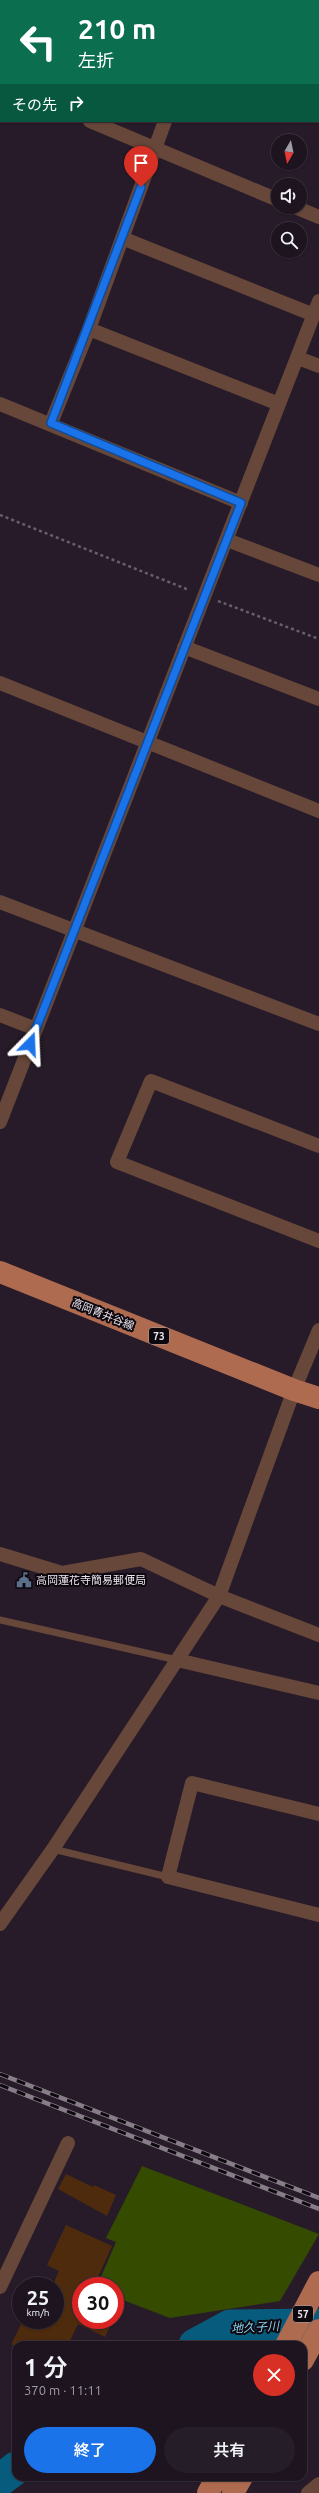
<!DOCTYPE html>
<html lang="ja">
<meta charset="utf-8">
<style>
body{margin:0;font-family:Ubuntu,"Noto Sans JP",sans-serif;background:#251d28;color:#f1f3f6;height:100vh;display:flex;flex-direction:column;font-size:15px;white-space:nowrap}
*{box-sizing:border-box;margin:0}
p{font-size:13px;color:#a09ea4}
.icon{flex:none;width:22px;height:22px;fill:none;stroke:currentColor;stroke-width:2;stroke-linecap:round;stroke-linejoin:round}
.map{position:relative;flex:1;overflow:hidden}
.side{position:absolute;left:12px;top:2341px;width:295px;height:140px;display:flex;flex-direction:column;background:#1d141f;border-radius:12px;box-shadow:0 1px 3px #0004,0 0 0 1px #3b333d}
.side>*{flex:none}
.guide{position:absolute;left:0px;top:0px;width:319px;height:122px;box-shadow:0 1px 3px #0004,0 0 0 1px #3b333d;background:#0b6e4f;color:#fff;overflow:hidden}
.needle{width:26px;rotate:189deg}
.tools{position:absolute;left:271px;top:134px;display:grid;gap:8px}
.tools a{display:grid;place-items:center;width:36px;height:36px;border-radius:50%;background:#1d141f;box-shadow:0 1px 3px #0004,0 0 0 1px #3b333d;font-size:20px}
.speed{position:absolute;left:12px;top:2277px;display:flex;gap:8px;font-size:20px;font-weight:700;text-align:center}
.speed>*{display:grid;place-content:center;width:52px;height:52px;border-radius:50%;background:#1d141f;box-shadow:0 1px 3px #0004,0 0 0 1px #3b333d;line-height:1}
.speed small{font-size:10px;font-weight:400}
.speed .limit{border:6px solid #d22;background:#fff;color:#111}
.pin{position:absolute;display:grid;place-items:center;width:34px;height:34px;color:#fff;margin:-41px -17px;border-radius:50% 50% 50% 0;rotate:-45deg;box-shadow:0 0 4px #0007}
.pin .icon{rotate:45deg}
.me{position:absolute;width:44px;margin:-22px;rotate:21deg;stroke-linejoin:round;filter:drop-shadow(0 0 3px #0008)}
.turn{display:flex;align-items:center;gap:14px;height:84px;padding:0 12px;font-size:18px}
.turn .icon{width:52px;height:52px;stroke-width:2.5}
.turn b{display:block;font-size:28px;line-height:34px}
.then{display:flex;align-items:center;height:38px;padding:0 12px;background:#0003;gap:8px;font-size:15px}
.round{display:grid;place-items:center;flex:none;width:42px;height:42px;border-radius:21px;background:#251d28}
.summary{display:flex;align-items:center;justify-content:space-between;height:68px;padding:0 12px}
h1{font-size:24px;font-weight:600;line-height:30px}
.button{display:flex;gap:8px;margin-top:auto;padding:8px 12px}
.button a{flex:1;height:46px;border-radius:24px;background:#1a73e8;color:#fff;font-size:16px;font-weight:600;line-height:46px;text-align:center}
.button a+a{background:#251d28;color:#f1f3f6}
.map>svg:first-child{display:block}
.green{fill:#344b00}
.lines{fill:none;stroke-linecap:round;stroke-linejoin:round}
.river{stroke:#075c7e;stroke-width:33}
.building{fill:#4e2b0d}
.path{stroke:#695f6b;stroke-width:2.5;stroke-dasharray:3 3;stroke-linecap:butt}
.service{stroke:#674739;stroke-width:7}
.minor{stroke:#674739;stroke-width:14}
.primary{stroke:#ae6b4f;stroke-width:22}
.rail-casing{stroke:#877d89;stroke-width:4.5}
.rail{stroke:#0d080e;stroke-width:3;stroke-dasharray:9;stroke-linecap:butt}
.route-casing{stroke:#114b97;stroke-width:10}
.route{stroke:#1a73e8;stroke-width:7}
.labels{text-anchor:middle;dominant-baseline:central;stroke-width:4;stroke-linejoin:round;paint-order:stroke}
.shield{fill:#0d080e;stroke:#a9a2ab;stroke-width:1}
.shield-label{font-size:10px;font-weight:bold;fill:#ece4ee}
.street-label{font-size:11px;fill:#ece4ee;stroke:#0d080e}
.poi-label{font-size:11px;fill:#ece4ee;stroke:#0d080e;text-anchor:start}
.water-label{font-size:12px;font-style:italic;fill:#89cdf1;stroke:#0d080e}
</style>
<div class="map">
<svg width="319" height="2493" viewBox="0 0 319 2493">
<rect width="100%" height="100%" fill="#271b29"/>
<!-- green -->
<path class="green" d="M142 2166 319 2234 280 2301 170 2318 115 2297V2286H97L116 2242 106 2238Z"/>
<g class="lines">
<!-- river -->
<path class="river" d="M195 2345 230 2326 319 2325
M0 2480 16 2468"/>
</g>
<!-- building -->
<path class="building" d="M66 2174 93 2187 94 2185 116 2195 107 2216 58 2189Z
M66 2225 112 2246 94 2286H81L79 2320H113L105 2337 78 2324 68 2345H11L23 2320H55V2280L59 2271 47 2265Z"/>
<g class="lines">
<!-- path -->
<path class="path" d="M0 515 189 590
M218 601 319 639"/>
<!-- service -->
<path class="service" d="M0 1620 177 1660
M53 1849 168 1877"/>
<!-- minor -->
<path class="minor" d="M73 0 76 1
M36 1 37 0
M210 1 211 0
M0 25H1
M318 93 319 94
M0 96 1 93
M90 121 278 200
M295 207 319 217
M122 238 314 315
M89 329 279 404
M298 358 319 366
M0 404 241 503
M51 423 89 329 165 121
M227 540 319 575
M184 647 319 699
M0 683 319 811
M0 902 319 1024
M0 1015 36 1029
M0 1122 319 301
M319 1146 151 1081 117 1162 319 1241
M0 1554 62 1573 141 1559 219 1596 319 1635
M177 1660 319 1693
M319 1814 192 1783 168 1877 319 1915
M0 1924 53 1849 219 1596 294 1390 319 1330
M0 2287 68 2143
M308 2493 319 2484"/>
<!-- primary -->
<path class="primary" d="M0 1272 294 1390 319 1398
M286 2345 319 2282
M303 2360 319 2330
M208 2493 217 2477
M233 2493 242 2477"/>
<!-- rail casing -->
<g class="rail-casing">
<path id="rail" d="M0 2074 319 2198
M0 2085 319 2209"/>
</g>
<!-- rail -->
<use href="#rail" class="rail"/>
</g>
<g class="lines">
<!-- route casing -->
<g class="route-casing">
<path id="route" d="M30 1044 241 503 51 423 141 187"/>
</g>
<!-- route -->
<use href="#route" class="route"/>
</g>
<!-- icons -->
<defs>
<g id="civic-bare" transform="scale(1.2)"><path d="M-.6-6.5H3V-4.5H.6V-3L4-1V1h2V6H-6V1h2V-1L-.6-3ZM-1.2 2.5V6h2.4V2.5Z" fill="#5c6f8a" stroke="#0d080e" stroke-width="2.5" paint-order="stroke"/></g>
</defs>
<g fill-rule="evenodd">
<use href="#civic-bare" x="24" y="1580"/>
</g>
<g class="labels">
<!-- shield labels -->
<g class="shield">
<rect x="149" y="1328" width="20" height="16" rx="3"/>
<rect x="293" y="2306" width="20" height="16" rx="3"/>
</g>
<g class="shield-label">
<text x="159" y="1336">73</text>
<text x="303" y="2314">57</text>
</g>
<!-- street labels -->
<g class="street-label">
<text transform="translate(103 1314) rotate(22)">高岡青井谷線</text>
</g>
<!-- poi labels -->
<g class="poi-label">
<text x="36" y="1580">高岡蓮花寺簡易郵便局</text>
</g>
<!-- water labels -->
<g class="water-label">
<text transform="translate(255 2327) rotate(-3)">地久子川</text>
</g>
</g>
</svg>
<div class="tools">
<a><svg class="needle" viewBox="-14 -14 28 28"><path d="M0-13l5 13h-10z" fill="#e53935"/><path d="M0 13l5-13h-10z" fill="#a09ea4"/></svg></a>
<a><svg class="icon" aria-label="sound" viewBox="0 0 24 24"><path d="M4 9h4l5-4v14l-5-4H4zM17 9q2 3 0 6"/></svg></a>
<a><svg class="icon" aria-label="search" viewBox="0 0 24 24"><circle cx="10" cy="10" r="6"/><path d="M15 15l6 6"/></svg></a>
</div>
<div class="speed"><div>25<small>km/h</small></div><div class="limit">30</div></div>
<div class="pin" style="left:141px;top:187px;background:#d93025"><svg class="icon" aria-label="arrive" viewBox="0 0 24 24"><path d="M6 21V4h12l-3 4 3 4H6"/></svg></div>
<svg class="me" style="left:30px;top:1044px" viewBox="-20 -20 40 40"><path d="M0-17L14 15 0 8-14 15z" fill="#1a73e8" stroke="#fff" stroke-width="4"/></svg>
<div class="guide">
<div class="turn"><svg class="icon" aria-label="left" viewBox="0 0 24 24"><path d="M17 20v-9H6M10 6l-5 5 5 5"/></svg><div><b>210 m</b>左折</div></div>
<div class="then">その先<svg class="icon" aria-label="right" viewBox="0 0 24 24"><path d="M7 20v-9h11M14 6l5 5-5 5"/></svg></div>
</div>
<section class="side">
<div class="summary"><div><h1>1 分</h1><p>370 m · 11:11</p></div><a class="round" style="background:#d93025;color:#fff"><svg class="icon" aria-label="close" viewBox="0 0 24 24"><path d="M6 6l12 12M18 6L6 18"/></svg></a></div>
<div class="button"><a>終了</a><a>共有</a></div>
</section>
</div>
